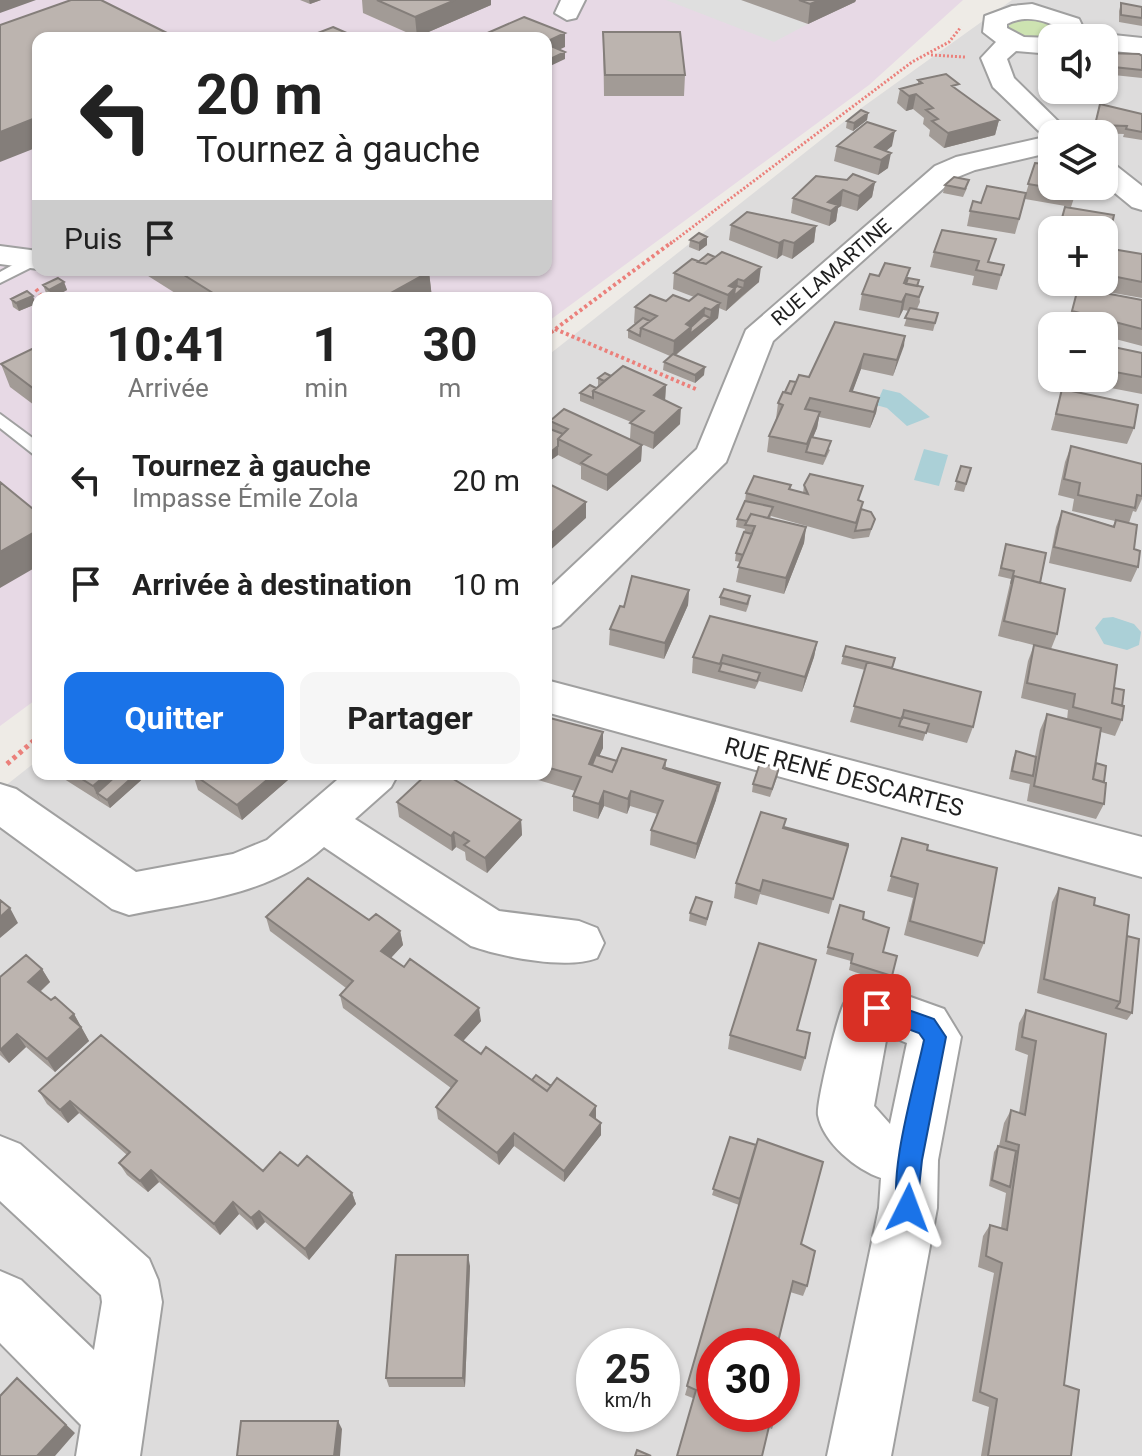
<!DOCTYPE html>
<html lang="fr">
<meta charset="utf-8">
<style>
body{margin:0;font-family:Roboto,sans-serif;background:#f6f6f6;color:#222;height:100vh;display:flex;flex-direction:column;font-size:30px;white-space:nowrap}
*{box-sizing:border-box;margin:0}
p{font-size:26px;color:#767676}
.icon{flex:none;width:44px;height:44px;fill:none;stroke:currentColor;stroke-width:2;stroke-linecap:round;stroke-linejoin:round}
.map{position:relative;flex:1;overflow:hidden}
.side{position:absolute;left:32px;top:292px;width:520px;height:488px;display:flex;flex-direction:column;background:#fff;border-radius:16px;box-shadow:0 2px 6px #0004}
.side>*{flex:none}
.top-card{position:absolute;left:32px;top:32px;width:520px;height:244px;border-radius:16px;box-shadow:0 2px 6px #0004;background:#fff;color:#222;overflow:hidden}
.fabs{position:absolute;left:1038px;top:24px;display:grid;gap:16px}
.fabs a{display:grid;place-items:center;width:80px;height:80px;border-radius:16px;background:#fff;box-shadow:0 2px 6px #0004;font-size:40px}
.speed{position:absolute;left:576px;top:1328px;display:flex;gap:16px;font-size:40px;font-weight:700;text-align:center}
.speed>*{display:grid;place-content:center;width:104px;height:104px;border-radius:50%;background:#fff;box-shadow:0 2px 6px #0004;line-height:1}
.speed small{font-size:20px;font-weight:400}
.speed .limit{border:12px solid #d22;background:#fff;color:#111}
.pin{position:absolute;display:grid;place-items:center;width:68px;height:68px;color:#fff;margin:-34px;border-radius:16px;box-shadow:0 4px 12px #0006}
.me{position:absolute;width:88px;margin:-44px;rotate:3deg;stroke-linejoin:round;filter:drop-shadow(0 0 6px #0008)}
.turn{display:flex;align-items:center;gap:28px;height:168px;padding:0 32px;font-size:36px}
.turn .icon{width:104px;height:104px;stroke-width:2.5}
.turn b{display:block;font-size:56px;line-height:68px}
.then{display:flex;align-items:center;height:76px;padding:0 32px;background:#0003;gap:16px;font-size:30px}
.eta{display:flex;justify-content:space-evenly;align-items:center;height:136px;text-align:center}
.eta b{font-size:48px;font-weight:700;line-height:56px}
.button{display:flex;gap:16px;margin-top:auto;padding:16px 32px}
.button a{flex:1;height:92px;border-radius:16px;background:#1a73e8;color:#fff;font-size:32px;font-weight:700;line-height:92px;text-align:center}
.button a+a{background:#f6f6f6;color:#222}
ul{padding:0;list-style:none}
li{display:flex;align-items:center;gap:24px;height:104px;padding:0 32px}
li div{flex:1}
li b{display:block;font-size:30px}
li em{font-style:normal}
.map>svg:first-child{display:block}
.residential{fill:#dddcdc;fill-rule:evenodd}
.industrial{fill:#e7d9e5;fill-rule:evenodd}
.grass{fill:#cde3b1}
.parking{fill:#dfdfdf}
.water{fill:#abd0d7}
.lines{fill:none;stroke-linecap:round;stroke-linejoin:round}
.service-casing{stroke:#a0a0a0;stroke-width:4}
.minor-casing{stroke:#a0a0a0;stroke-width:4}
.path-far2{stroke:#eb807b;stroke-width:3;stroke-dasharray:2 2;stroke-linecap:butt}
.path-far1{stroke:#eb807b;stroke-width:4;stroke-dasharray:3 3;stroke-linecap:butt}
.path{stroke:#eb807b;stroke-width:5;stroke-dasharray:4 4;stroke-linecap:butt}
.service{fill:#fff;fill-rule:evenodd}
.minor{fill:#fff;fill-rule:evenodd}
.wall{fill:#a29b96}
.shaded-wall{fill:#847e7a}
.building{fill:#bcb4af;stroke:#847e7a;stroke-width:2}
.route{fill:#1a73e8;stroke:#114b97;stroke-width:2}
.labels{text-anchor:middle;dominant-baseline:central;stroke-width:7;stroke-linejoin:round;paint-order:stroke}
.far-street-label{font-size:20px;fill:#1f1f1f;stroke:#fff}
.street-label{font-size:24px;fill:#1f1f1f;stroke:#fff}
</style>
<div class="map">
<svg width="1142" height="1456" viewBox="0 0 1142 1456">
<rect width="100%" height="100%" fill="#eeebe6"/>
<!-- residential -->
<path class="residential" d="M1012 0H1142V1456H0V790L38 760V774H546V357L860 109ZM1052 38H1104V90H1052ZM1052 134H1104V186H1052ZM1052 230H1104V282H1052ZM1052 326H1104V378H1052ZM594 1346H662V1414H594ZM714 1346H782V1414H714Z"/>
<!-- industrial -->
<path class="industrial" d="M0 0H963L869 85 546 323V298H38V698L0 726ZM38 38H546V270H38Z"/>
<!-- grass -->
<path class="grass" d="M1016 20C1030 19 1049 19 1056 33 1042 47 1021 36 1006 28Z"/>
<!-- parking -->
<path class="parking" d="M666 0H743L808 24 774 42Z"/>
<!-- water -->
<path class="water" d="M883 389 900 393 930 417 907 426 887 408 876 405Z
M924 449 948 455 939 486 914 480Z
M1113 617 1134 624 1141 632 1139 645 1127 650 1104 644 1095 628 1103 618Z"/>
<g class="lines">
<!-- service casing -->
<g class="service-casing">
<path id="service" d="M27 257H38V264L0 283V272Z
M0 414 38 442V458L0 428Z"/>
</g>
<!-- minor casing -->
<g class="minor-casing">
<path id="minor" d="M561 0H585L576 18 567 20 555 13Z
M1032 4 1079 19 1087 36 1064 38 1059 28C1043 19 1024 15 1007 24V28L1024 37 1052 38V54L1016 51 1007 59 1014 78 1071 134H1052V152L975 170 955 178 773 341 726 462 560 625 546 630V591L697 449 746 330 935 166 956 157 1045 137 993 87 981 58 996 42 983 32 985 16 1012 6Z
M1104 34 1142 38V54L1104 50V38H1094Z
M1104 161 1114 164 1142 186V210L1132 207 1104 184Z
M0 246 38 251V269L0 264Z
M546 680 1142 837V877L546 712Z
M344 774H398L391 787 355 819 499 911 579 921 597 928 604 943 597 958C566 970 503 957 471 946L324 847C271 895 197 901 129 915L112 909 0 827V784L16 789 136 872 233 854 267 840Z
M877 985 944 1009 961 1037 938 1160 937 1208 891 1456H827L879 1208 881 1178C857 1170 823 1143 818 1115 816 1104 838 1012 845 1002 852 992 866 989 877 985ZM887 1035 907 1043 890 1124 874 1106Z
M0 1136 20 1144 149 1259 158 1280 162 1302 140 1456H76L81 1425 0 1343V1271L21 1280 94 1350 102 1302 101 1295 0 1201Z"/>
</g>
<!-- path-far2 -->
<path class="path-far2" d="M931 55 965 57
M670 244 912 62 949 42 961 27"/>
<!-- path-far1 -->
<path class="path-far1" d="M36 289 43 298
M555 329 698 390
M546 336 672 242"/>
<!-- path -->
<path class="path" d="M7 764 38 737"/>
<!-- service -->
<use href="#service" class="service"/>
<!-- minor -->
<use href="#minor" class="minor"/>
</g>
<!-- wall -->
<path class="wall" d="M300 0H321L310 4Z
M362 0H491V5L417 37 363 13Z
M741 0H856L855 2 808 24Z
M1121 3 1142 7V26L1119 22V11Z
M603 32 685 75 684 96H604Z
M1104 53 1142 56V78L1104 74Z
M918 80 958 91 999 120 995 135 944 148 929 136 930 130 923 124 924 118 913 109 906 111 897 103 900 89 918 84Z
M1100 104 1142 114V140L1123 137 1124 134 1092 133Z
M868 113 867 120 853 131 846 128 847 121Z
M837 146H892L886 151 888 168 878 175 834 161Z
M1035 163 1078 186 1071 207 1025 199 1015 234 967 226 970 211 981 203 1026 193Z
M847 180 875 182 872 197 857 211 841 206 838 208 836 221 829 226 791 213 793 198Z
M945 185 967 188 963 197 943 193Z
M1065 207 1114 215 1109 238 1104 254V230H1058Z
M784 220 816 226 814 242 792 259 782 255 777 259 729 240 731 225Z
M707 237V245L699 251 689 247 690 240Z
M934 252 1004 265 997 290 972 285 974 276 930 267Z
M1142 254V298L1102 291 1105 277 1104 255Z
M692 259 759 282 726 311 719 308 718 318 676 355 704 375 695 383 663 370 664 362 670 356 628 338V330L636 324 634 323 635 307 666 301H689L694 297 673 289 674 273Z
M144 270H426L429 272 432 298H183L145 274Z
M879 276 908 278 918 286 920 302 917 309 938 313 933 331 904 326 909 311 903 310 899 318 859 310 862 294Z
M64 282 67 290 52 298 46 293 43 285Z
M1078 288 1142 300V346L1104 336V326H1068Z
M11 299 36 304 19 311 13 307Z
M905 338 893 376 861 369 852 392 879 398 876 413 870 428 819 417 817 428 813 437 830 450 823 465 767 452 769 436 776 419 778 403 785 392 796 382Z
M1104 345 1142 353V394L1085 383 1086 378H1104Z
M38 346V408L10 387 1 364Z
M611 376 666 385 665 400 680 424 653 449 630 439 631 422 580 401V393L598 387V378Z
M1062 389 1134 428 1127 444 1051 430Z
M550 421 642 445 641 461 607 491 581 479V466L558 455 546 463V432L550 429Z
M1071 446 1142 464V499L1136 512 1133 511 1129 523 1138 567 1131 582 1049 563 1056 527 1062 511 1113 526 1115 521 1072 511 1074 499 1058 495 1065 462Z
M961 466 971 468 964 492 954 490Z
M791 485 790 490 803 493 804 485 860 501 861 509 875 519 869 537 853 539 771 516 770 518 806 527 804 543 784 594 736 582 740 562 735 561 736 553 745 529 736 527 737 519 745 501 746 493Z
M1006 544 1040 583 1057 634 1051 649 1114 688 1122 706V720L1115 736 1101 732 1096 763 1104 782V804L1096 819 1027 801 1030 783V784L1009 779 1013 758 1016 751 1035 756 1040 730 1047 714 1067 720 1068 710 1021 698 1028 661 1034 645 1037 646 998 636 1011 579 998 576Z
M689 590 688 605 664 659 609 645 610 629 624 607Z
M750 596 749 604 746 612 720 605V597Z
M817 642 814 657 802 692 759 681 755 689 692 673 693 657Z
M846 646 892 669 973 727 967 743 926 732 923 741 850 722 865 670 841 664Z
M546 717 603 748 599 756 617 761 666 760V768L720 783 719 791 695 859 650 845 651 830 657 814 630 806 627 814 604 806 598 819 573 811V796L575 791 518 774H546Z
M60 774H148L110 808 61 777Z
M193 774H291L287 777 288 780 242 820 198 790Z
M778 775 770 797 752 792 753 784Z
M397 802 521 820 522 835 487 873 466 860 465 852 456 847 452 851 399 817Z
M784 827 848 844 829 914 760 894 757 905 734 898 736 883Z
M902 838 927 850 984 943 978 957 904 935 913 898 887 891Z
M1059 888 1094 905 1127 936 1132 1013 1127 1020 1037 993 1052 902Z
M712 902 706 926 689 921 690 913Z
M840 905 863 919 883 952 892 976 889 984 849 970 851 961 826 954Z
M266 917 369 920 400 931 403 945 391 958 481 1021 463 1041 481 1054 532 1080 595 1119 601 1135 564 1182 514 1146 499 1165 438 1119 436 1107 451 1088 343 1008 340 995 346 988 270 931Z
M42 969 50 982 40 992 51 1000 74 1014 89 1041 55 1072 26 1047 9 1063 0 1055V977Z
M1026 1010 1106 1034 1064 1385 1071 1456H981L989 1407 972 1401 994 1273 978 1267 983 1236 990 1225 1001 1228 1006 1193 989 1186 994 1152 998 1146H999L1004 1123 1011 1110 1019 1113 1028 1055 1015 1050 1019 1023Z
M797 1030 805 1058 801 1071 728 1049 730 1035Z
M101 1035 263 1171 298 1166 352 1193 356 1204 309 1260 265 1222 257 1230 239 1214 220 1235 159 1182 148 1192 127 1175 119 1163 127 1155 79 1113 68 1123 47 1104 39 1091Z
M730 1137 801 1244 807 1286 803 1296 790 1292 714 1346 777 1414 772 1429 685 1395 740 1201 739 1205 712 1195Z
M470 1266 465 1387H389L386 1378Z"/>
<!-- shaded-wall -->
<path class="shaded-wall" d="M0 0H36L0 13Z
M309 0H321L310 4Z
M455 0H491V5L417 37 415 17Z
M820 0H856L855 2 808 24 810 4Z
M565 33V47L546 56V42Z
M565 52V59L546 68V61Z
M916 94 913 109 906 111 909 96Z
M868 113 867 120 853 131 854 123Z
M38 117V147L0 162V132Z
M999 120 995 135 944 148 948 133Z
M895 131 892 146 876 159 875 147Z
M891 153 888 168 878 175 881 160Z
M875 182 872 197 857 211 859 196Z
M843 190 841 206 838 208 836 221 829 226 831 211 828 202Z
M816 226 814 242 792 259 794 243Z
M707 237V245L699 251V243Z
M784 240 782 255 777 259 779 243Z
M761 267 759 282 742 296 744 281Z
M429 272 432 298H382Z
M738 279 737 294 743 288 742 296 726 311 729 286Z
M64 282 67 290 52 298 49 290Z
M906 294 903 310 899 318 902 302Z
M33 296 36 304 19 311 16 303Z
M720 303 718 318 709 326 711 310Z
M705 308 704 323 710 318 709 326 673 357 674 341 686 324Z
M905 336 904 346 893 376 897 360Z
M864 354 861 369 847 407 850 391Z
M705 367 704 375 695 383V375Z
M666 385 665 401 654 395Z
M879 398 876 413 870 428 874 412Z
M681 408 680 424 653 449 654 433Z
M820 412 817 428 807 452H806L807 444Z
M642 445 641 461 607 491V475Z
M558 446V455L547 463V455Z
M586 502V518L546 554V538Z
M806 527 804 543 784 594 786 578Z
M38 530V566L0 588V552Z
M689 590 688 605 664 659 665 643Z
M817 642 814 657 802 692 805 677Z
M603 732V748L592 772 589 764Z
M107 774H130L97 793 100 801 93 786Z
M136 774H148L110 808 107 800Z
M274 774H291L287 777 288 780 242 820 237 805Z
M718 785 716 800 695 859 697 844Z
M604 791V806L598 819 599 804Z
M631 791 630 806 627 814 628 799Z
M521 820 522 835 487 873 485 858Z
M454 832 456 847 452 851 451 836Z
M10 908 18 923 0 938V917Z
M400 931 403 945 384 965 381 951Z
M42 969 50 982 36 995 28 982Z
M479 1008 481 1021 456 1049 455 1035Z
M74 1014 89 1041 55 1072 47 1059 70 1018Z
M17 1034 26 1047 9 1063 0 1050Z
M70 1101 79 1113 68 1123 60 1110Z
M596 1106V1118L590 1128V1115Z
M601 1123V1135L564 1182V1171Z
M514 1133V1146L499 1165 497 1153Z
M151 1170 159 1182 148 1192 140 1181Z
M352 1193 356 1204 309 1260 305 1249Z
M233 1202 239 1214 220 1235 214 1224Z
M259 1211 265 1222 257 1230 251 1218Z
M468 1255 470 1266 465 1387 463 1378Z
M17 1378 75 1433 55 1456H37Z
M338 1421 342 1429 340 1456H334Z"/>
<!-- building -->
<path class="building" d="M71 0H101L177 38H38V117L0 132V25Z
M377 0H455L415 17Z
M799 0H820L810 4Z
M1121 3 1142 7V18L1121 15Z
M524 17 565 33 546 42V38H476Z
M333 27 358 38H305Z
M603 32H680L685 75H605Z
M551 46 565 52 546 61V49Z
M1104 53 1139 54 1142 56V70L1104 66Z
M946 74 959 84 952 86 999 120 948 133 932 121 938 119 926 110 933 108 916 94 909 96 900 89 922 83 918 80Z
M1100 104 1142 114V132L1126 129 1127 126 1095 125Z
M861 110 868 113 854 123 847 121Z
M867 122 895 131 875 147 891 153 881 160 837 146Z
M1035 163 1052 165V186H1078L1076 192 1028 184Z
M853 174 875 182 859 196 843 190 828 202 838 205 831 211 793 198 816 176 847 180Z
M954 177 969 180 965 189 945 185Z
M987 186 1026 193 1019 219 970 211 973 201 981 203Z
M1065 207 1114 215 1109 238 1104 237V230L1059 229Z
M747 212 816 226 794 243 784 240 779 243 731 225Z
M942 230 996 239 988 262 1004 265 1001 275 976 270 979 261 934 252Z
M699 233 707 237 699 243 690 240Z
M1106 248 1142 254V282L1107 275 1110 261 1104 260Z
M722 252 761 267 744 281 738 279 729 286 735 288 728 295 674 273 692 259 706 264Z
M708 254 715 257 706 264 698 262Z
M885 263 910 268 904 283 923 287 919 297 906 294 902 302 862 294 870 274 879 276Z
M176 270H426L429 272 382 298H221Z
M58 278 64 282 49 290 43 285Z
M908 278 919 280 917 286 906 284Z
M737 286 743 288 734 296 735 288Z
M1078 288 1142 300V329L1072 311Z
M27 291 33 296 16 303 11 299Z
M698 294 720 303 711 310 705 308 686 324 691 327 674 341 641 328 657 316 635 307 650 295 666 301 673 295 689 301Z
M910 308 938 313 935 323 905 318Z
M704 315 710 318 690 334 691 327Z
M643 318 650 321 641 328 640 336 628 330Z
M835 322 905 336 897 360 864 354 850 391 879 398 874 412 810 398 805 409 820 412 807 444 769 436 783 405 778 403 783 392 791 394 799 375 809 377Z
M1104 345 1142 353V377L1104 370Z
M38 346V392L1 364Z
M673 354 705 367 695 375 664 362Z
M623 366 666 385 654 395 681 408 654 433 630 423 644 411 593 391Z
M605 373 611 376 604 381 598 378Z
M790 381 796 382 791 394 785 392Z
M590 385 596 388 593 391V398L580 393Z
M1062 389 1138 405 1134 428 1056 414Z
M564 409 642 445 607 475 581 463 591 455 558 439 568 429 550 421Z
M550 429 563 434 558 439V446L547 455 546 432Z
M811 437 831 441 825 456 806 452Z
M1071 446 1142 464V496L1137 495 1135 508 1078 495 1080 483 1064 479Z
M961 466 971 468 966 484 956 481Z
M810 474 863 486 858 500 863 502 856 523 746 493 754 476 791 485 789 489 808 494 804 485Z
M0 482 38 513V530L0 552Z
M546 483H547L586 502 546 538Z
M745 501 773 507 768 518 751 514 747 521 737 519Z
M861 509 871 512 875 519 871 529 855 531Z
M1062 511 1114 527 1116 520 1137 525 1134 549 1140 551 1138 567 1054 547Z
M751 514 806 527 786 578 738 567 755 526 745 525Z
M744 532 752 534 743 555 736 553Z
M1006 544 1046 553 1040 583 1014 576 1011 584 1014 571 1001 568Z
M632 576 689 590 665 643 610 629 620 606 624 607Z
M1014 576 1065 589 1057 634 1004 621Z
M724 589 750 596 747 604 720 597Z
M710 616 817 642 805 677 723 655 720 664 693 657Z
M1034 645 1117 665 1112 703 1124 706 1122 720 1073 707 1075 694 1027 683Z
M846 646 895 658 892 668 843 656Z
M867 662 981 692 973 727 904 710 902 719 854 706Z
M722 663 760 673 757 681 719 671Z
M1114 688 1124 690 1122 706 1112 703Z
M1047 714 1101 728 1093 779 1106 783 1104 804 1034 786Z
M546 717 603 732 589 764 612 772 622 748 666 760 663 768 718 785 697 844 651 830 663 801 631 791 628 799 604 791 599 804 573 796 581 777 546 767Z
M902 717 929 724 926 733 899 726Z
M1016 751 1036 757 1033 776 1012 771Z
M596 755 617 761 612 772 592 765Z
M760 763 779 768 772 789 753 784Z
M1096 763 1106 766 1104 782 1093 779Z
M666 768 720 783 717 792 718 785 665 769Z
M74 774H107L93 786Z
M118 774H136L107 800 97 793Z
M193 774H274L237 805Z
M427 774H445L521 820 485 858 464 845 469 841 454 832 451 836 397 802Z
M761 812 786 819 783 828 848 846 833 899 763 880 760 891 736 883Z
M784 827 848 844V846L784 828Z
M902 838 928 845 927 850 997 868 984 943 910 921 918 884 891 876Z
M308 878 369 920 376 914 400 931 381 951 404 967 410 959 479 1008 455 1035 481 1054 486 1047 547 1091 557 1078 596 1106 590 1115 601 1123 564 1171 514 1133 497 1153 436 1107 457 1081 340 995 353 981 266 917Z
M1059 888 1095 898 1094 905 1129 915 1120 1002 1044 979Z
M696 897 712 902 707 919 690 913Z
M0 900 10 908 0 917Z
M840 905 864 912 863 919 889 928 883 952 897 956 892 976 851 963 853 954 828 947Z
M1127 936 1139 939 1132 1013 1116 1008 1120 1002Z
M759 943 816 960 797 1030 810 1033 805 1058 730 1035Z
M26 955 42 969 28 982 51 1000 55 997 74 1014 70 1018 81 1027 47 1059 17 1034 0 1050V977Z
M1026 1010 1106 1034 1064 1385 1079 1390 1071 1456H988L997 1399 980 1392 1002 1263 986 1256 990 1225 1007 1230 1019 1145 1006 1141 1011 1110 1025 1115 1036 1041 1022 1037Z
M101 1035 263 1171 280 1152 298 1166 307 1156 352 1193 305 1249 259 1211 251 1218 233 1202 214 1224 151 1170 140 1181 119 1163 130 1152 70 1101 60 1110 39 1091Z
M536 1075 551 1086 547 1091 532 1080Z
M730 1137 756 1145 740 1199 713 1189Z
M758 1139 823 1162 801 1244 815 1251 807 1286 793 1281 777 1346H714V1414H777L776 1421 771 1418 762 1456H677L696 1390 687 1386Z
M998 1146 1016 1151 1010 1187 992 1180Z
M396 1255H468L463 1378H386Z
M17 1378 66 1425 37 1456H0V1396Z
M241 1421H338L334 1456H237Z
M637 1450 651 1456H635Z"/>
<!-- route -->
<path class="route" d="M877 999 934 1019 946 1037 922 1160 916 1216 908 1219 900 1216C885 1182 916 1079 924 1040L919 1033 870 1015 867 1008 870 1001Z"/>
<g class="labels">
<!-- far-street labels -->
<g class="far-street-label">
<text transform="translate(831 272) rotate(-41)">RUE LAMARTINE</text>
</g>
<!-- street labels -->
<g class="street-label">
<text transform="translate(844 777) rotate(15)">RUE RENÉ DESCARTES</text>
</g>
</g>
</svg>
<div class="fabs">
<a><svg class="icon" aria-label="sound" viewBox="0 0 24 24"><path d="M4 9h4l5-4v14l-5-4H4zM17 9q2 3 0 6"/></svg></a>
<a><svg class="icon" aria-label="layers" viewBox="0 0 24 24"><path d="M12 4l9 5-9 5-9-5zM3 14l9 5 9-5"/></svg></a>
<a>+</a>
<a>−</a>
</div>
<div class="speed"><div>25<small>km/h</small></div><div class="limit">30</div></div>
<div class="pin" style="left:877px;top:1008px;background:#d93025"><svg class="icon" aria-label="arrive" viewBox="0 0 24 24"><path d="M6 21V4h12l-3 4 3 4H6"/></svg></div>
<svg class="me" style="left:908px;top:1208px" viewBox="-20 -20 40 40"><path d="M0-17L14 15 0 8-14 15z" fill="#1a73e8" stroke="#fff" stroke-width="4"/></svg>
<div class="top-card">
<div class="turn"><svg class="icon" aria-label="left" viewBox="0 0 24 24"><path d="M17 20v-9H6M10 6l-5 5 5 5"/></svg><div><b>20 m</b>Tournez à gauche</div></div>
<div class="then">Puis<svg class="icon" aria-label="arrive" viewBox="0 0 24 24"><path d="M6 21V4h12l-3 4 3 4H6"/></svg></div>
</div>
<section class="side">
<div class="eta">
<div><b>10:41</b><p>Arrivée</p></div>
<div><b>1</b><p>min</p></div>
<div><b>30</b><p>m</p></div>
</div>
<ul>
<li><svg class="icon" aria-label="left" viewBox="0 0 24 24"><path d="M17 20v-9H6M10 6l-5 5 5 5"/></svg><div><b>Tournez à gauche</b><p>Impasse Émile Zola</p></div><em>20 m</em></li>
<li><svg class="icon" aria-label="arrive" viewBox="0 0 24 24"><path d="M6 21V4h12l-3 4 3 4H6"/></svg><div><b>Arrivée à destination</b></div><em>10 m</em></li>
</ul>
<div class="button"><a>Quitter</a><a>Partager</a></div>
</section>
</div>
